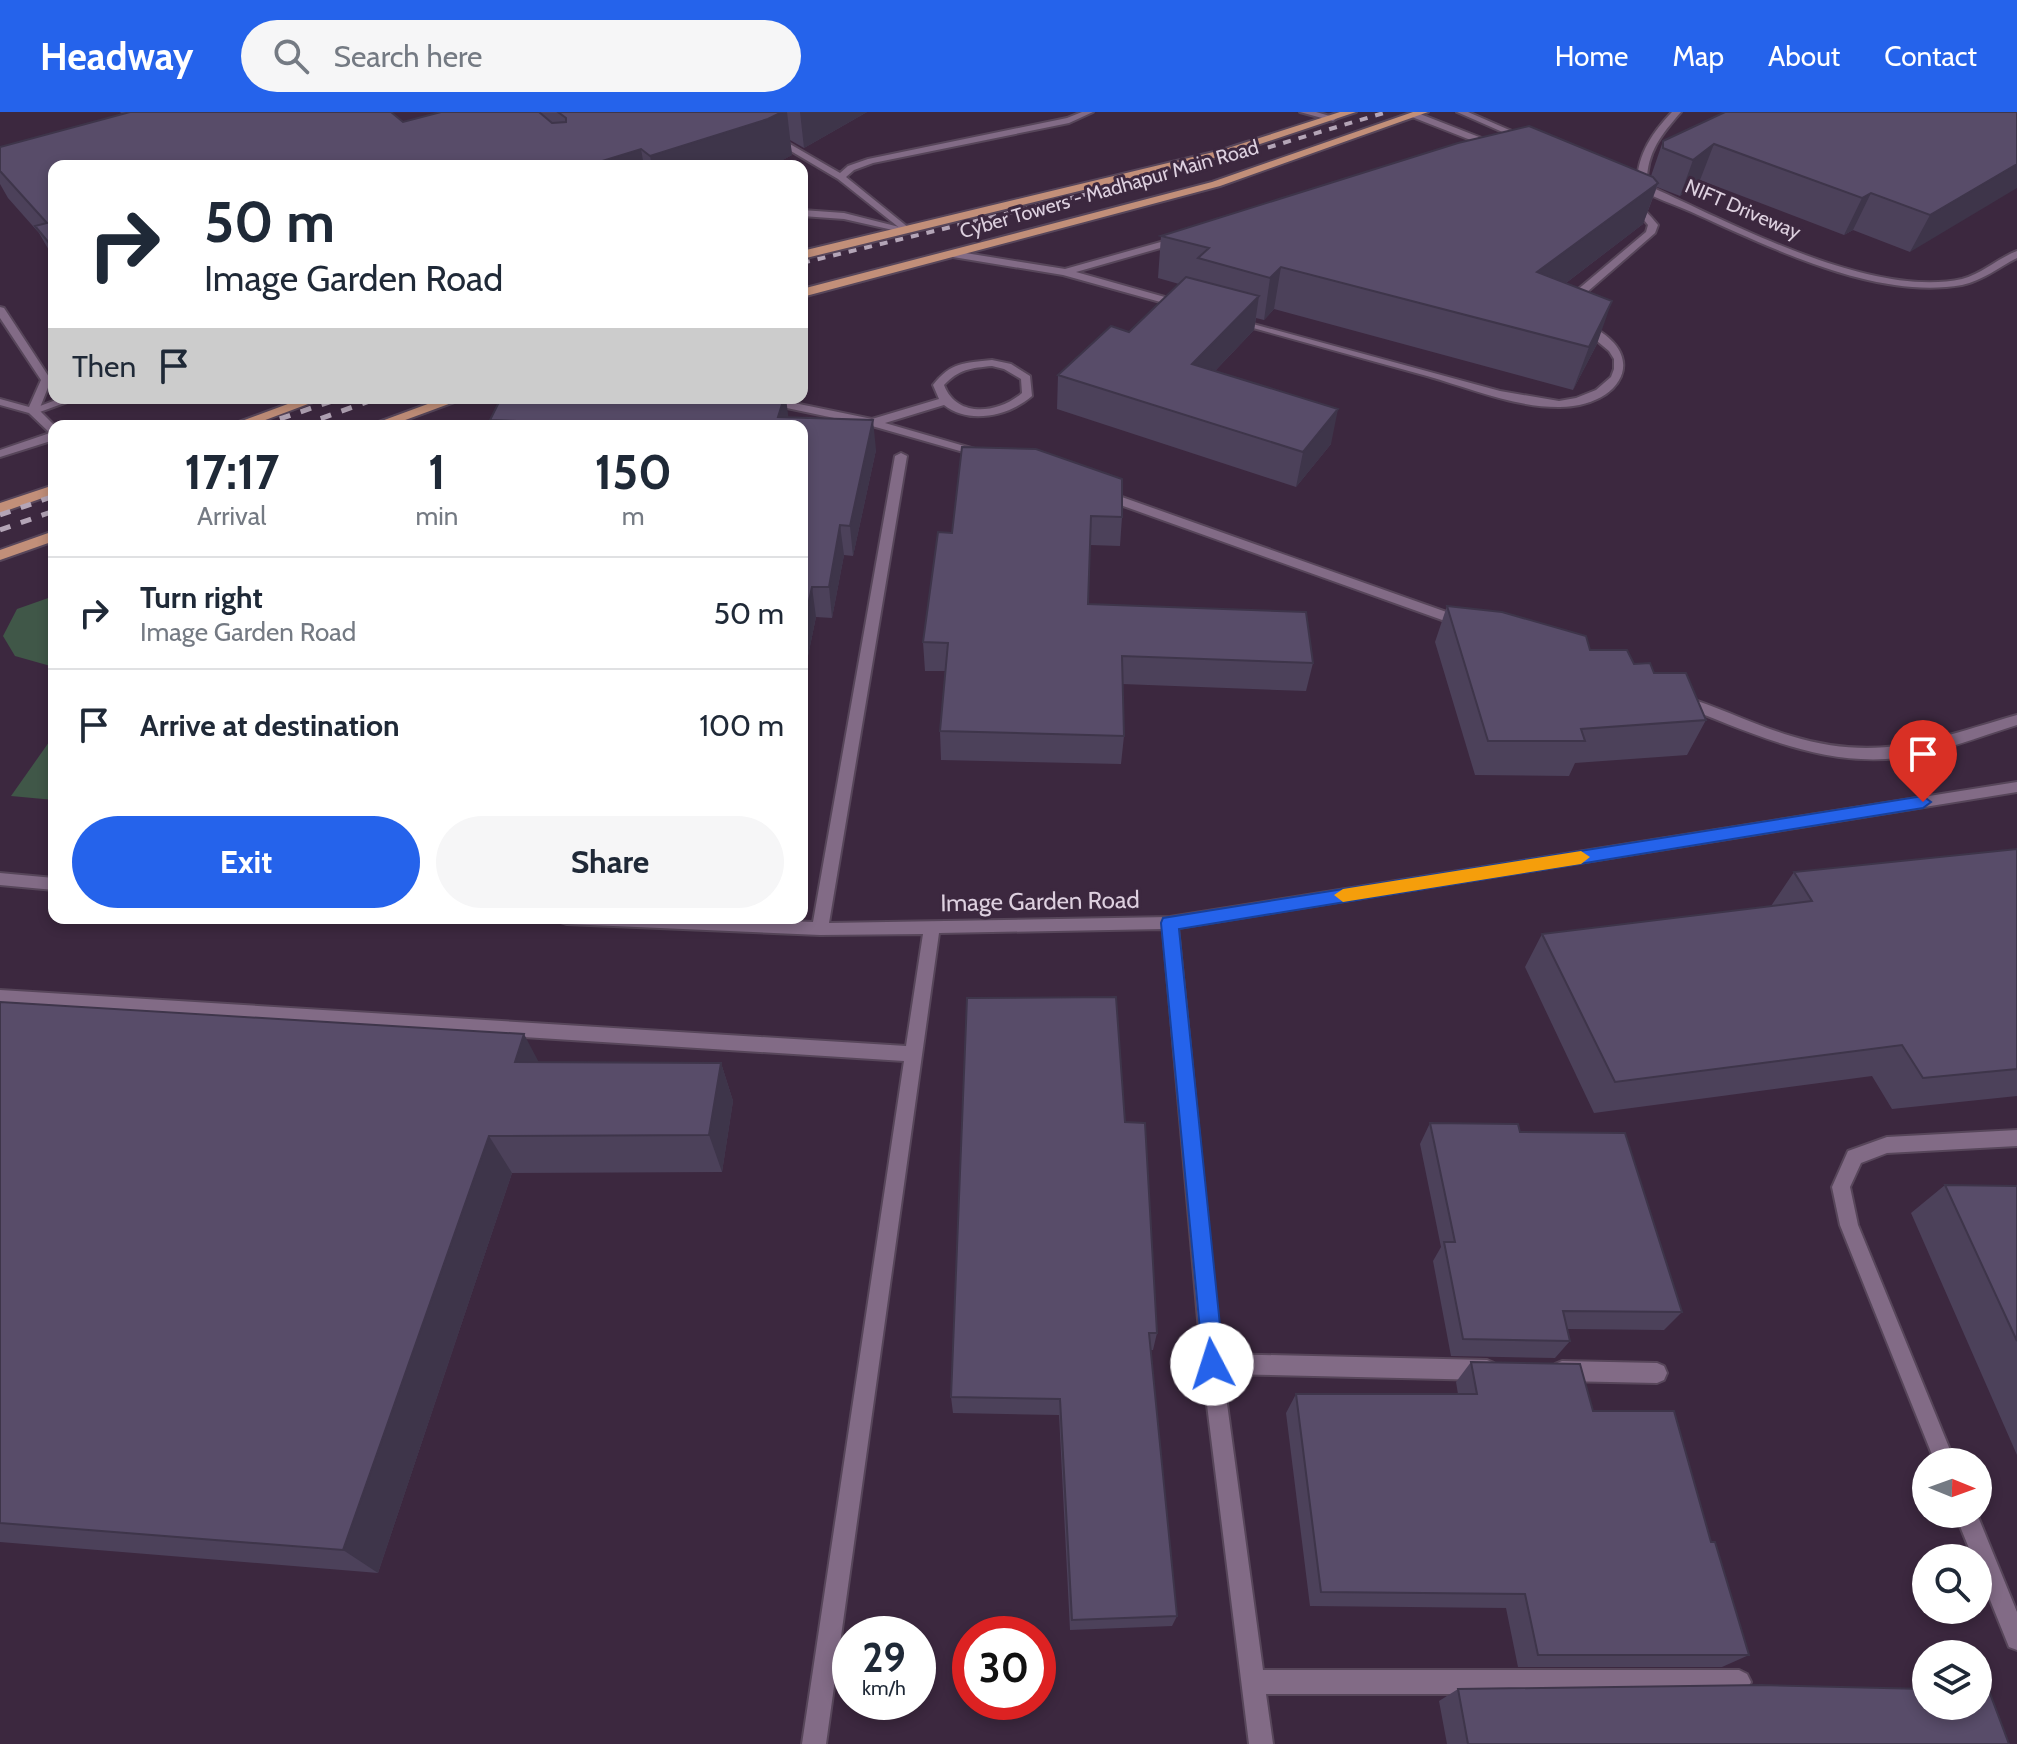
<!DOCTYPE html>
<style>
body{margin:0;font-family:Cabin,sans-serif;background:#f6f6f7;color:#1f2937;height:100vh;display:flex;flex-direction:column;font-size:30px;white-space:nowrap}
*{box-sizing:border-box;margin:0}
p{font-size:26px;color:#747a83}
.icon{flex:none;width:44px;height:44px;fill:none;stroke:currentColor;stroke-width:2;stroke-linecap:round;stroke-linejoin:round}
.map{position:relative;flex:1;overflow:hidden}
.side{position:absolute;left:48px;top:308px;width:760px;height:504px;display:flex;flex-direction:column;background:#fff;border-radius:16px;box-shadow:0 4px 12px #0003}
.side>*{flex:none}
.hud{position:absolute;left:48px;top:48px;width:760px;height:244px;border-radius:16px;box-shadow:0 4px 12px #0003;background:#fff;color:#1f2937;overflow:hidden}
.needle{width:52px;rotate:91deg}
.buttons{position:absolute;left:1912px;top:1336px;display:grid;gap:16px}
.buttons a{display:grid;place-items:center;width:80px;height:80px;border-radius:50%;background:#fff;box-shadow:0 4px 12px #0003;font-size:40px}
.speed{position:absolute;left:832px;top:1504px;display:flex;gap:16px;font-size:40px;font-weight:700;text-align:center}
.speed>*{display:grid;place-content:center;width:104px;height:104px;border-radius:50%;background:#fff;box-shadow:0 4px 12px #0003;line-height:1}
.speed small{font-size:20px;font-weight:400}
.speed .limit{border:12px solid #d22;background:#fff;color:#111}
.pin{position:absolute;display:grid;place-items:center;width:68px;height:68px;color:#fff;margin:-82px -34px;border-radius:50% 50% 50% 0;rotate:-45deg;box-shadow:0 0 8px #0007}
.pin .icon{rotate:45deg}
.me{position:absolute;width:88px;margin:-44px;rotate:355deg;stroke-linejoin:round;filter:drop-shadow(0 0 6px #0008)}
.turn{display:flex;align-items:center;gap:28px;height:168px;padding:0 24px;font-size:36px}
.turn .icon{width:104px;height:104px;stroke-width:2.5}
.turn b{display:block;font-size:56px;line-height:68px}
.then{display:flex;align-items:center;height:76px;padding:0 24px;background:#0003;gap:16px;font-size:30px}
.eta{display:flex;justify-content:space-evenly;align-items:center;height:136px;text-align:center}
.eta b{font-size:48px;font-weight:700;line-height:56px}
.cta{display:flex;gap:16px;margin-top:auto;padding:16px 24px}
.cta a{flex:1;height:92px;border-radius:48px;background:#2563eb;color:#fff;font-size:32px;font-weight:700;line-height:92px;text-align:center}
.cta a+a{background:#f6f6f7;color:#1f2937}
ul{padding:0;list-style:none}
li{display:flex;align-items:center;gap:24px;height:112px;padding:0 24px;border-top:2px solid #e0e1e3}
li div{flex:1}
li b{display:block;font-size:30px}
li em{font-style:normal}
header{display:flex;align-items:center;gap:48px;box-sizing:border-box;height:112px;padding:0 40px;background:#2563eb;color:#fff}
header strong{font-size:38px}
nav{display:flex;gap:44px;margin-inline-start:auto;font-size:28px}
.search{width:560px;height:72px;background:#f6f6f7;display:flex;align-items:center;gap:20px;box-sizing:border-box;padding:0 28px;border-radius:44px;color:#747a83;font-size:30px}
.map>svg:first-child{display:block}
.green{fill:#405748}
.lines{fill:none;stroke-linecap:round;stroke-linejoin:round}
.service-casing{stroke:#57465a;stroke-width:4}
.minor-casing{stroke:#57465a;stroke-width:4}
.tertiary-casing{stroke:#57465a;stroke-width:4}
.primary-casing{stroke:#57465a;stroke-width:4}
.service{fill:#826b86;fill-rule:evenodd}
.minor{fill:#826b86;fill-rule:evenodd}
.tertiary{fill:#826b86;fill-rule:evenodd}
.primary{fill:#c28f79;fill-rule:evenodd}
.rail-far1{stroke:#b4a5b7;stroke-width:4;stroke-dasharray:8 8;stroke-linecap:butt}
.rail{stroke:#b4a5b7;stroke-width:5;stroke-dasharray:11 11;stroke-linecap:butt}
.wall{fill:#4c415a}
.shaded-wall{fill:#3e354a}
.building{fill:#584c69;stroke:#3e354a;stroke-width:2}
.route{fill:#2563eb;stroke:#184099;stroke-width:2}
.slow{fill:#f59e0b}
.labels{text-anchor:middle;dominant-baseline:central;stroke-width:6;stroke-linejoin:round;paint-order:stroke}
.far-street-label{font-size:20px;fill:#ddd0df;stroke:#3c283f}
.street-label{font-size:24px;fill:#ddd0df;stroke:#3c283f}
</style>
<header>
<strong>Headway</strong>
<div class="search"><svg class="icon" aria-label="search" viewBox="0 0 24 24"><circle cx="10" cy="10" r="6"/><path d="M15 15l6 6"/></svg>Search here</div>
<nav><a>Home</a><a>Map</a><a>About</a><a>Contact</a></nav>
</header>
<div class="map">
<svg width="2017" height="1632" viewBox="0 0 2017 1632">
<rect width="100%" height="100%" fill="#3c283f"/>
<!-- green -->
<path class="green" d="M54 484V555L15 544 3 524 17 497Z
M54 623V688L11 684Z"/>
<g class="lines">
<!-- service casing -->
<g class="service-casing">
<path id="service" d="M1082 0H1093L1069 11 873 51 854 58 846 65 909 116 911 118 906 121 838 67 769 26 776 24 840 61 848 54 868 47 1067 6Z
M1300 0H1316L1337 6 1333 9Z
M1415 0 1497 32 1498 34 1491 36 1412 5 1411 3Z
M1457 0H1468L1530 27 1523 29Z
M1672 0H1681C1661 23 1646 41 1647 73 1729 110 1871 187 1962 167 1982 162 1998 146 2017 139V146C1999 155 1982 169 1962 173 1877 188 1774 137 1698 103 1677 93 1650 85 1631 72L1637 70C1638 41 1653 20 1672 0Z
M1626 92C1640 91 1649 102 1658 113L1655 121 1571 194H1563V190L1646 120 1648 113 1640 103 1626 96Z
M1182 124 1185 125V129L1076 160 1186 191 1187 193 1182 196 1063 163 953 145 948 142 953 139 1065 157Z
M1231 206 1500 279 1559 289 1576 286 1596 278 1611 265 1614 257V247L1609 239 1579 214 1584 211C1654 241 1621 296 1558 295 1514 295 1469 276 1427 264 1362 246 1297 228 1231 210Z
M992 248 1011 252 1030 264 1032 284C1009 304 969 313 944 293L885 311 985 340V344L981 345 872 314 754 289 748 286H770L872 307 939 287 933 273C951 250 964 251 992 248ZM992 254 1004 257 1021 267 1022 281C999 301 957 307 944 273 959 257 971 256 992 254Z
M61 286H78L37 301 27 299Z
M1102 378 1469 508 1471 511 1464 515 1459 514 1098 385 1096 382Z
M1682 584C1719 595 1754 613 1791 624 1880 651 1933 627 2017 603V613C1978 625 1939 641 1898 646 1820 655 1747 619 1677 592L1675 589 1677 586Z"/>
</g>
<!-- minor casing -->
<g class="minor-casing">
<path id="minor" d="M901 341 907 344 829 811 1170 805 2017 670V680L1178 816 1221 1242 1487 1248 1494 1251 1497 1258 1494 1265 1487 1268 1223 1262 1263 1558H1739L1747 1562 1751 1570 1747 1578 1739 1582H1266L1273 1632H1249L1202 1252 1163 817 939 821 826 1632H802L904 949 0 892V878L906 934 923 822 820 823 567 812 561 810 559 806H711L813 810 895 344Z
M0 761 54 766V778L0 773Z
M2017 1018V1034L1887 1041 1861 1051 1850 1075 1858 1113 1955 1350H1935L1840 1113 1832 1075 1848 1039 1887 1025Z
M1562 1249 1657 1251 1664 1254 1667 1261 1664 1268 1657 1271 1562 1269 1555 1266 1552 1259 1555 1252Z
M1955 1402H1977L2017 1500V1538L2009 1535 1978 1458V1446H1973Z"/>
</g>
<!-- tertiary casing -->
<g class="tertiary-casing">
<path id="tertiary" d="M802 98 844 101 911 118 906 121 844 107 802 104Z
M0 195 4 196 51 268 39 298 55 314 54 328 0 345V338L50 321 29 301 0 293V287L29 295 41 268 0 206Z"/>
</g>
<!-- primary casing -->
<g class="primary-casing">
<path id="primary" d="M1340 0H1356L1230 42 802 147V139L1222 38Z
M1413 0H1428L1220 74 802 185V177L1212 70Z
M304 286H324L249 314H228Z
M444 286H465L389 314H368Z
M54 373V382L0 401V391Z
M54 419V429L0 448V438Z"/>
</g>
<!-- service -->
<use href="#service" class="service"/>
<!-- minor -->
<use href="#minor" class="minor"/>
<!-- tertiary -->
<use href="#tertiary" class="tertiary"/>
<!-- primary -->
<use href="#primary" class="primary"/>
<!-- rail-far1 -->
<path class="rail-far1" d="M802 151 1216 51 1387 0"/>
<!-- rail -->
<path class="rail" d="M259 314 341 286
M300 314 378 286
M0 403 54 384
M0 418 54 399"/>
</g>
<!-- wall -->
<path class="wall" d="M120 0H391L403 10 441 0H867L804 36 790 28 792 43 771 54H54V147L39 121 8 86 0 72V35L122 2Z
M2017 0 1910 140 1853 118 1844 123 1700 68 1680 84 1657 75 1643 112 1566 171 1597 232 1573 278 1274 197 1264 208 1256 206 1254 218 1215 259 1331 332 1296 375 1057 297 1058 263 1129 220 1179 172 1158 166 1161 124 1651 64 1663 29Z
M789 306 876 338 853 444 844 443 832 506 816 505 802 573V314H492L490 308Z
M962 335 1122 405 1120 434 1090 433 1088 492 1313 551 1306 579 1122 572 1124 624 1121 652 941 648 940 619 945 559H925L923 530 952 421Z
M1447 494 1634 552 1654 561 1706 608 1687 643 1575 651 1569 664 1475 663 1435 530Z
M2017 737V984L1892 997 1872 964 1594 1001 1525 855 1542 822 1771 794 1794 760Z
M0 890 539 950 721 951 733 989 722 1060 512 1061 378 1461 0 1430Z
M1125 1010 1157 1221 1153 1238H1151L1177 1504 1172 1514 1070 1518 1059 1303 953 1301 951 1285Z
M1430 1011 1520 1020 1682 1200 1664 1218 1567 1217 1570 1229 1555 1246 1451 1244 1433 1149 1441 1135 1420 1032Z
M1945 1073 2017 1074V1343L1911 1101Z
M1471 1250 1593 1299 1711 1430 1749 1543 1722 1555H1518L1506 1496 1310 1494 1286 1301 1296 1282H1458L1456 1270Z
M1458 1577 2009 1632H1447L1439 1589Z"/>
<!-- shaded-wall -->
<path class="shaded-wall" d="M782 0H787L792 43 774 53 652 54 650 44Z
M800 0H867L804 36Z
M1714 32 1700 68 1680 84 1693 48Z
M641 37 644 54H586Z
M2017 52V76L1910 140 1930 103Z
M1658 71 1643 112 1524 203 1537 160Z
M1871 81 1853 118 1844 123 1862 86Z
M1281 155 1274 197 1264 208 1270 166Z
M1259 184 1254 218 1188 287 1192 252Z
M1612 189 1597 232 1573 278 1589 235Z
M784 286H786L789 310 778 305Z
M1338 297 1331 332 1296 375 1303 340Z
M873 308 876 338 853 444 850 414Z
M840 413 844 443 832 506 829 475Z
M812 475 816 505 802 573V521Z
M524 922 545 962 515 950Z
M721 951 733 989 722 1060 709 1023Z
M489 1024 512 1061 378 1461 343 1438Z"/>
<!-- building -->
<path class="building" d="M130 0H391L403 10 441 0H539L552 11 566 10V6L558 0H782L768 7 650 44 641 37 586 54H54V137L35 114 47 111 0 59V35Z
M1725 0H2017V52L1930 103 1871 81 1862 86 1714 32 1693 48 1663 36V29Z
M1529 14 1653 65 1658 71 1537 160 1612 189 1589 235 1281 155 1270 166 1198 146 1209 136 1161 124 1458 31Z
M1186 165 1259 184 1192 252 1338 297 1303 340 1058 263 1111 214 1129 220Z
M501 286H784L778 305 873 308 850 414 840 413 829 475H812L802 521V314H514L516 309 490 308Z
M962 335 1036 337 1122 367V405L1091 404 1088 492 1306 500 1313 551 1122 544 1124 624 940 619 948 531 923 530 938 420 952 421Z
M1447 494 1502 500 1586 524 1590 538H1627L1634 552 1650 551 1654 561H1686L1706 608 1581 617 1585 629H1488Z
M2017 737V957L1923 966 1902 933 1615 970 1542 822 1812 789 1794 760Z
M1116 885 1125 1010 1145 1011 1157 1221H1149L1177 1504 1072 1508 1060 1287 951 1285 967 886Z
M0 890 524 922 515 950 721 951 709 1023 489 1024 343 1438 0 1411Z
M1430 1011 1518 1012 1520 1020 1625 1021 1682 1200 1563 1199 1570 1229 1463 1227 1444 1130H1455Z
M1945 1073 2017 1074V1229Z
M1471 1250 1580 1252 1593 1299H1674L1711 1430H1715L1749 1543H1538L1525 1482 1321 1480 1296 1282H1477Z
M1762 1573 1926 1577V1594H1978V1579H1989L2009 1632H1468L1458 1577Z"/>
<!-- route -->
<path class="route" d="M1923 684 1931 690 1923 696 1179 817 1224 1252 1220 1260 1212 1263 1204 1260 1161 811 1163 806Z"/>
<!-- slow -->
<path class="slow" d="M1581 739 1590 745 1581 752 1343 790 1334 783 1343 777Z"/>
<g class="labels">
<!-- far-street labels -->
<g class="far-street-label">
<text transform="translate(1109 77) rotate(-16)">Cyber Towers - Madhapur Main Road</text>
<text transform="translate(1743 97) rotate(23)">NIFT Driveway</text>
</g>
<!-- street labels -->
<g class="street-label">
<text transform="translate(1040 789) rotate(-1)">Image Garden Road</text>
</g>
</g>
</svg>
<div class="buttons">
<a><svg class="needle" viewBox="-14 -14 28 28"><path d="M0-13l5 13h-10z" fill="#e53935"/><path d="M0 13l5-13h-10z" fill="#747a83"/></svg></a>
<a><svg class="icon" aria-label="search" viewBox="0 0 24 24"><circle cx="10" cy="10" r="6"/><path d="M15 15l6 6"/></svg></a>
<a><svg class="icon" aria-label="layers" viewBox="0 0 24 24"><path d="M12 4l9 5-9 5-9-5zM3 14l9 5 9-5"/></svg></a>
</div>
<div class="speed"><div>29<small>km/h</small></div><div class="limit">30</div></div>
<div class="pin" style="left:1923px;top:690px;background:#d93025"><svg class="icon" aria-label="arrive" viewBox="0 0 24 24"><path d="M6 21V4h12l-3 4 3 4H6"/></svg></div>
<svg class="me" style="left:1212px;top:1252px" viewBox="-20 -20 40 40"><circle r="19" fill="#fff"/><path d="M0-13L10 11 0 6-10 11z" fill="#2563eb"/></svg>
<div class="hud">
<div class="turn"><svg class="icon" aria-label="right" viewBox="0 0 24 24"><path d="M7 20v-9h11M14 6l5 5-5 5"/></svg><div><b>50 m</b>Image Garden Road</div></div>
<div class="then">Then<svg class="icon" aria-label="arrive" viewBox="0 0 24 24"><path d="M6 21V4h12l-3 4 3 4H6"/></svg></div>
</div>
<section class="side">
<div class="eta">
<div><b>17:17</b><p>Arrival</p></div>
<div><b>1</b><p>min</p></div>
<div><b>150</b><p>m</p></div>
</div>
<ul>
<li><svg class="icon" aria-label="right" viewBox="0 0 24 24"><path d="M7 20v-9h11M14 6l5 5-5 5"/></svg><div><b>Turn right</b><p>Image Garden Road</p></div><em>50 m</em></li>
<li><svg class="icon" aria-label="arrive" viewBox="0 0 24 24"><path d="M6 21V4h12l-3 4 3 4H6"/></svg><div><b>Arrive at destination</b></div><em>100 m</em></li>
</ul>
<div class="cta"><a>Exit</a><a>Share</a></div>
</section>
</div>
